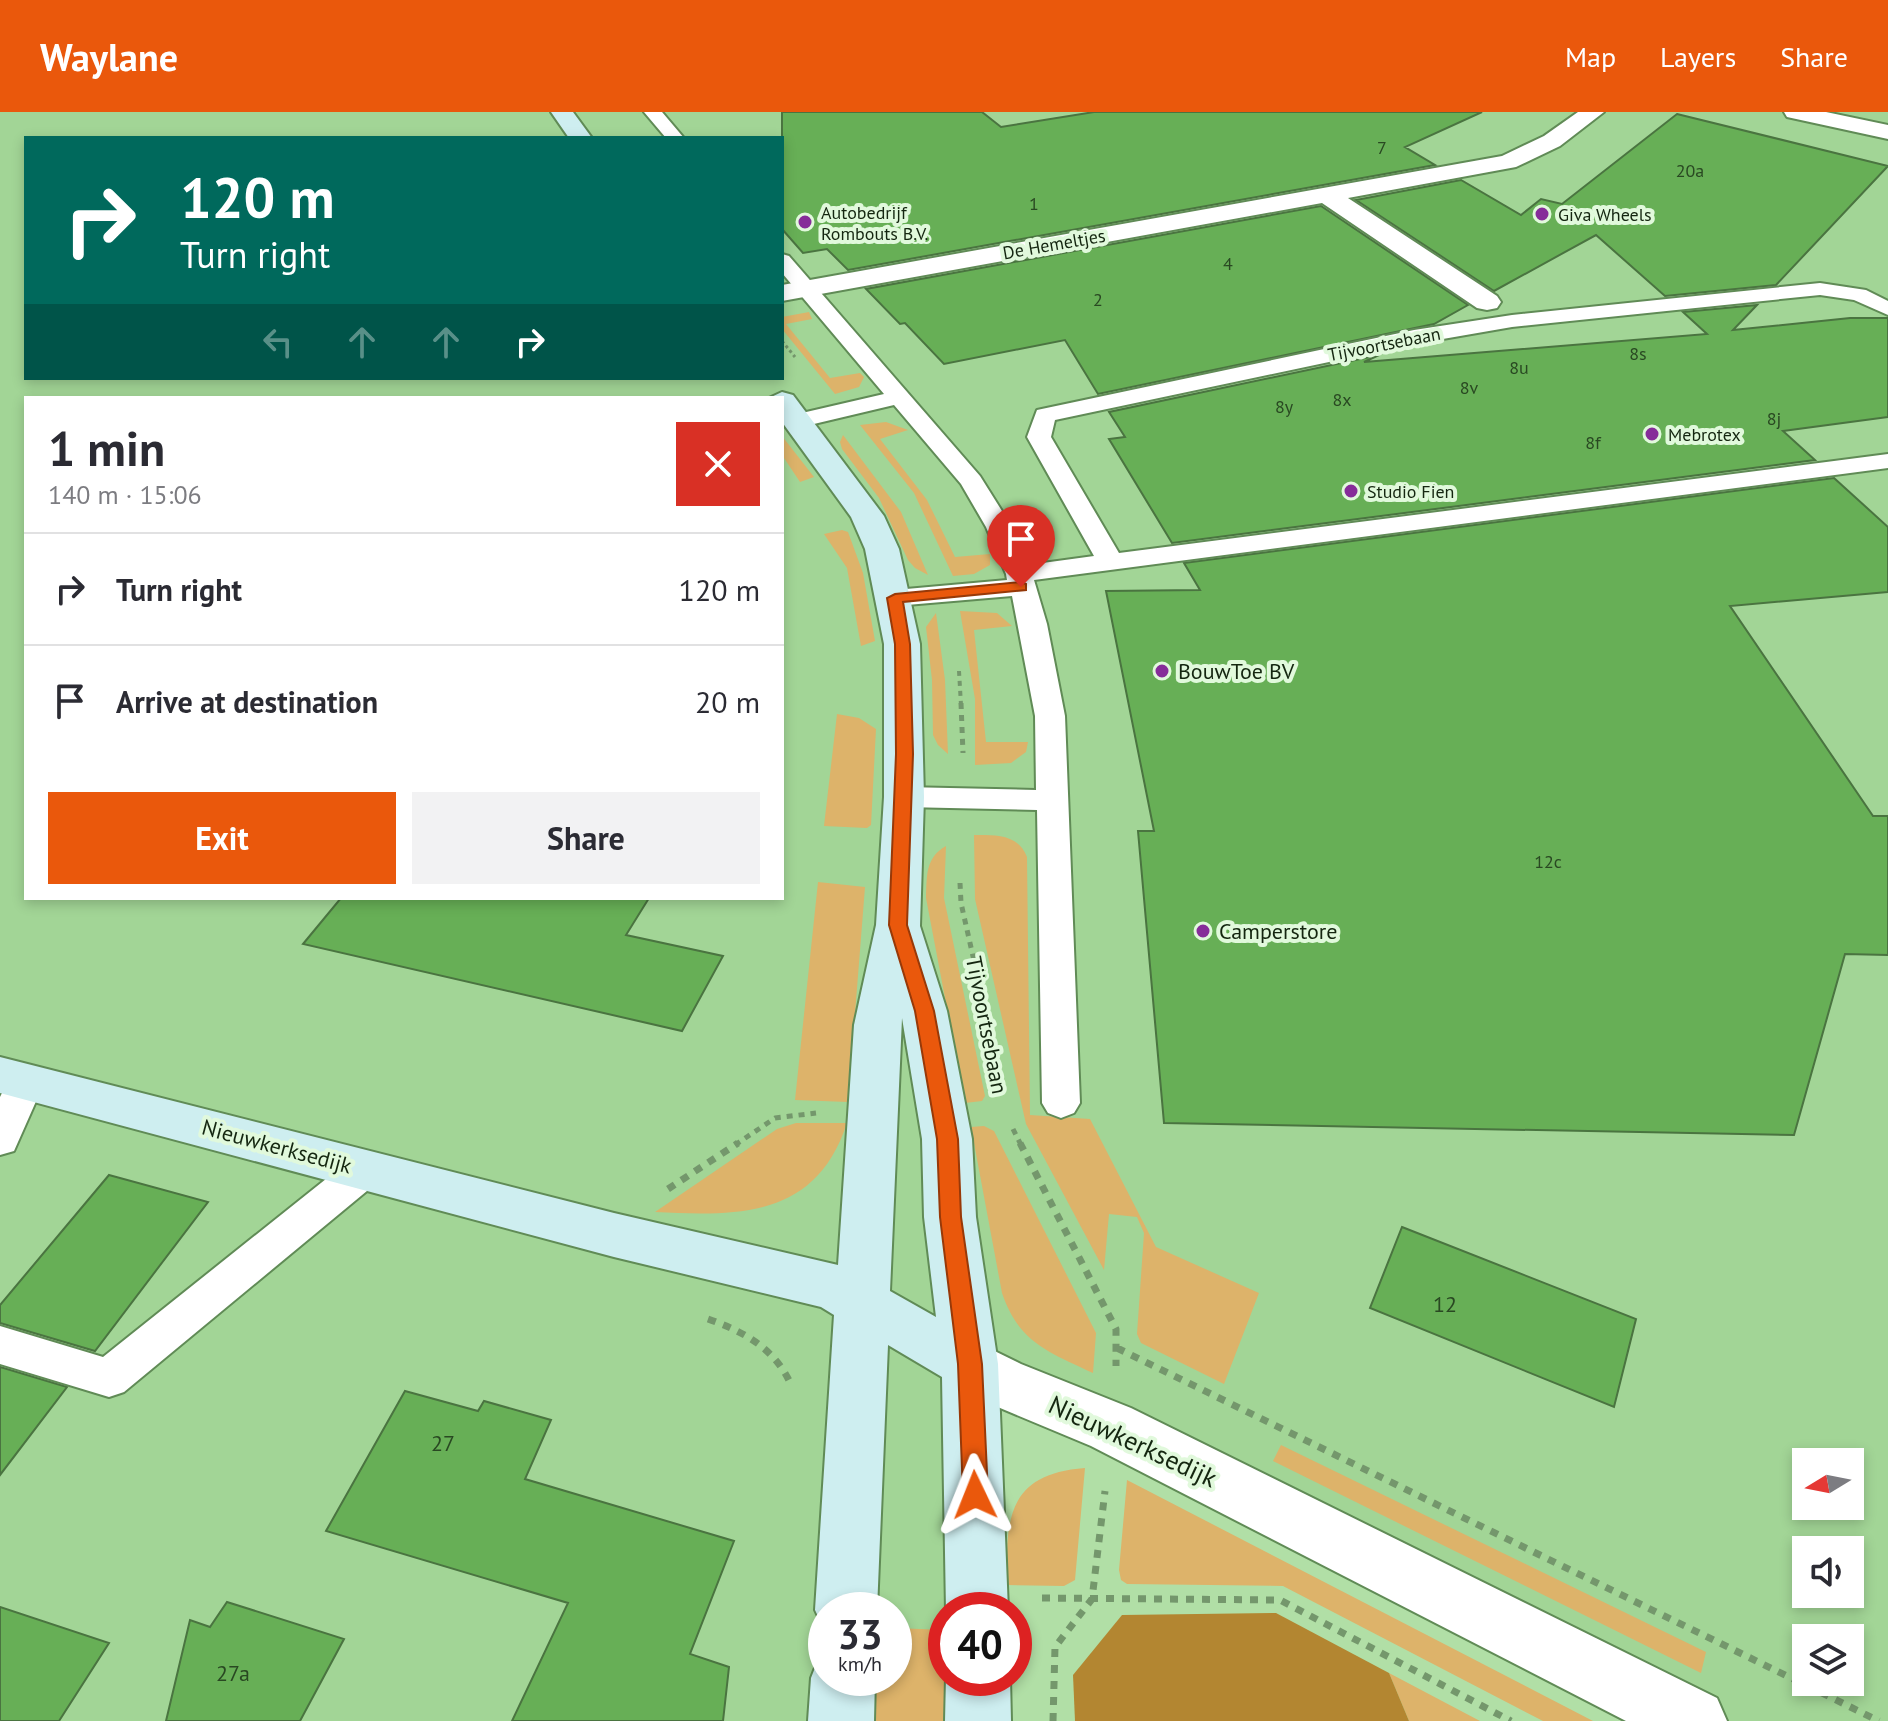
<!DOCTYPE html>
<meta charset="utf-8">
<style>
body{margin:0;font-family:"PT Sans",sans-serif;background:#f2f2f3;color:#2b2b33;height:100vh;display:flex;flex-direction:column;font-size:30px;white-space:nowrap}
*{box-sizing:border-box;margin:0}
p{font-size:26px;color:#7c7c81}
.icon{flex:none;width:44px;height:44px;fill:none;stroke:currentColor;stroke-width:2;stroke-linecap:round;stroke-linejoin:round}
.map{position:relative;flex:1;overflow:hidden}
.panel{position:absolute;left:24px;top:284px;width:760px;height:504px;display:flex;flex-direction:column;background:#fff;border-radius:0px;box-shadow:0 4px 12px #0003}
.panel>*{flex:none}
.guide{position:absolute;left:24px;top:24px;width:760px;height:244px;border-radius:0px;box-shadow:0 4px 12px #0003;background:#00695c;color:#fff;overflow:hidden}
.needle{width:52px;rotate:260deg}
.tools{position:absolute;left:1792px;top:1336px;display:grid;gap:16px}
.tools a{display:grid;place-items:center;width:72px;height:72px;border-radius:0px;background:#fff;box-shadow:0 4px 12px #0003;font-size:40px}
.speed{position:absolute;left:808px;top:1480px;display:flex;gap:16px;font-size:40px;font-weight:700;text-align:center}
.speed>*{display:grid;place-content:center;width:104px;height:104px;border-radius:50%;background:#fff;box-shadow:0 4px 12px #0003;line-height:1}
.speed small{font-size:20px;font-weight:400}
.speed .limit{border:12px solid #d22;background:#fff;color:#111}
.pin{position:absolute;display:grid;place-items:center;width:68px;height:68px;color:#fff;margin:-82px -34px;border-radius:50% 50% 50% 0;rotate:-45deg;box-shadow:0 0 8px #0007}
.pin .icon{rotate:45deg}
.me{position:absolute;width:88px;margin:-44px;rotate:358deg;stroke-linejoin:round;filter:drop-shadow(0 0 6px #0008)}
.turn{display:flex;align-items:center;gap:28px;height:168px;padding:0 24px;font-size:36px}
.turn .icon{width:104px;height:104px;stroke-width:2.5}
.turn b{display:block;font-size:56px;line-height:68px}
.lanes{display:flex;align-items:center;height:76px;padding:0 24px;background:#0003;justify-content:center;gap:40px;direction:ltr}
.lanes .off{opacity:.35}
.round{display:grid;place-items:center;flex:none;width:84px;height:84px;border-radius:0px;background:#f2f2f3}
.headline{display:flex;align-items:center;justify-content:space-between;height:136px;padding:0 24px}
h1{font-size:48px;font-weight:700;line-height:60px}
.action{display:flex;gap:16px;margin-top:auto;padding:16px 24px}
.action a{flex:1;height:92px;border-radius:0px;background:#ea580c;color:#fff;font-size:32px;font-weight:700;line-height:92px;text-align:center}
.action a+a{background:#f2f2f3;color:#2b2b33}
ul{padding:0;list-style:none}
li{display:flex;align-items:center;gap:24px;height:112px;padding:0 24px;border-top:2px solid #e1e1e2}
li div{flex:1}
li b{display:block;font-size:30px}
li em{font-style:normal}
header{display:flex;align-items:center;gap:48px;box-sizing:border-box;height:112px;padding:0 40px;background:#ea580c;color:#fff}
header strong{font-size:38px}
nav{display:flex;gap:44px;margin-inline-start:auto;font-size:28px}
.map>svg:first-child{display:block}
.built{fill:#a2d596;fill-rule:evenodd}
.green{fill:#ddb36a}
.forest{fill:#b38631}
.building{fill:#67af56;stroke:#4a7440;stroke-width:2}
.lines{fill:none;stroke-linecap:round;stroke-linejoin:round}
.lane-casing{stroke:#608b56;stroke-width:4}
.street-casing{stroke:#608b56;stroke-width:4}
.secondary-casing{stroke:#608b56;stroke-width:4}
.path-far3{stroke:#74976c;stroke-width:3;stroke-dasharray:3 3;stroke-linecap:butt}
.path-far2{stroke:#74976c;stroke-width:4;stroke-dasharray:5 5;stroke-linecap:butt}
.path-far1{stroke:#74976c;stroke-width:5;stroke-dasharray:6 6;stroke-linecap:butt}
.path{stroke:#74976c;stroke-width:7;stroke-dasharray:8 8;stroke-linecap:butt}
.lane{fill:#fff;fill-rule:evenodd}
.street{fill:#fff;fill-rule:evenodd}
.secondary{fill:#ceeef0;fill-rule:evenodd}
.route{fill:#ea580c;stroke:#983908;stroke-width:2}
.poi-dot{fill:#862d99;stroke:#e1f9dc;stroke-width:3}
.labels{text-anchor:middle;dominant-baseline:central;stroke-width:8;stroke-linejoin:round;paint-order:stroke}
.number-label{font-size:18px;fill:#294822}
.far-poi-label{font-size:18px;fill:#142610;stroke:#e1f9dc;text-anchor:start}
.far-street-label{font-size:18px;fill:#142610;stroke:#e1f9dc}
.poi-label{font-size:22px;fill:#142610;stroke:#e1f9dc;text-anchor:start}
.street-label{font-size:22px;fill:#142610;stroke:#e1f9dc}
.near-number-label{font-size:22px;fill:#294822}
.near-street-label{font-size:26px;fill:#142610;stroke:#e1f9dc}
</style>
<header>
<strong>Waylane</strong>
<nav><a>Map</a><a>Layers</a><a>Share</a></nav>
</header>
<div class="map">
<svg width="1888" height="1609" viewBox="0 0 1888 1609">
<rect width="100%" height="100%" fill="#b1dfa6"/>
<!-- built -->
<path class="built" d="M0 0H1888V1609H1708L991 1248 946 1498V1566L967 1609H0ZM26 26H782V266H26ZM26 286H782V786H26ZM1806 1350H1850V1394H1806ZM1806 1438H1850V1482H1806ZM826 1498H894V1566H826ZM1806 1526H1850V1570H1806Z"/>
<!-- green -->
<path class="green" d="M809 200 812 207 786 212 830 266 860 261 864 265 859 275 835 282 782 217V205Z
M886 310 908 318 880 327 927 388 955 445 990 442V453L974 462 953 464 914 381 860 313Z
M843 323 901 400 928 463 915 456 908 448 879 386 842 337 840 330Z
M782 324 814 365 800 370 782 343Z
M842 418 848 420 863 461 875 529 861 534 847 456 824 422Z
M960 499 997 501 1012 514 974 518 986 630H1028L1026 640 1011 651 975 653V587Z
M936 501 945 568 948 642 938 633 933 623 932 568 926 515Z
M837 602 859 606 876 617 871 713 867 716 824 714Z
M974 723C996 723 1018 722 1027 745L1030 1003 1090 1007 1156 1135 1259 1181 1224 1272 1141 1231 1137 1222 1144 1121 1137 1105 1109 1102 1104 1158 1026 1012 975 787Z
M946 734 944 786 985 984 982 989 965 991 926 786C927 764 925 746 946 734Z
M818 770 865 775 848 990 795 988Z
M796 1011H847C816 1106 739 1104 655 1100L777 1017Z
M984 1014 994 1019 1096 1221 1093 1261C1049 1240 1019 1231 1002 1181L971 1015Z
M1281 1333 1706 1540 1701 1561 1273 1349Z
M1085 1356 1075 1468 1064 1474 1007 1473C1006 1408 1006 1362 1085 1356Z
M1127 1368 1593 1609H1543L1283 1474 1127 1472 1121 1468 1119 1458Z
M894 1516 946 1518 949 1609H865L866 1566H894Z
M1389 1561 1480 1609H1409Z"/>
<!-- forest -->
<path class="forest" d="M1276 1501 1389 1561 1409 1609H1075L1073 1563 1122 1503Z"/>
<!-- building -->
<path class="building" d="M782 0H982L1001 15 1094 0H1482L1405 35 1435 53 848 158 827 137 803 141 782 117Z
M1677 2 1888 54 1776 173 1665 184 1596 123 1494 179 1356 88 1461 68 1521 103 1541 87 1562 92Z
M1321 94 1468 193 1434 212 1098 282 1065 228 944 252 905 211 900 212 866 177Z
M1757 193 1733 218 1850 206H1888V305L1783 319 1815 348 1172 431 1109 327 1125 325 1109 300 1379 243 1364 250 1707 222 1683 200Z
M1834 366 1888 415V480L1730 494 1873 704H1888V843L1845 842 1794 1023 1164 1011 1138 719H1154L1106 479 1200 478 1184 451Z
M341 786H649L626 823 723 844 682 919 303 832Z
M109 1063 208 1090 95 1239 0 1211V1193Z
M1402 1115 1636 1207 1614 1295 1370 1196Z
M0 1255 67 1275 0 1363Z
M405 1279 478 1299 484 1289 551 1308 525 1367 734 1429 690 1542 729 1555 723 1609H512L568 1491 326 1419Z
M227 1490 344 1527 300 1609H166L190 1508 210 1515Z
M0 1495 109 1531 59 1609H0Z"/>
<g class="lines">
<!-- lane casing -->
<g class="lane-casing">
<path id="lane" d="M644 0H662L684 26H666Z
M782 142 789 144 980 364 1012 415 1028 453 1094 444 1027 325 1037 298 1414 218 1512 203 1820 171 1866 178 1888 189V203L1854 188 1820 183 1512 215 1414 232 1055 308 1051 325 1119 441 1888 342V356L1034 468 1047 512 1065 604 1080 991 1074 1001 1061 1006 1048 1001 1042 991 1037 698 904 695 893 692 888 685 893 678 904 675 1036 678 1035 604 1012 484 895 494 885 492 881 486 885 480 895 478 1007 468 1006 462 986 415 961 372 894 293 797 316 789 314 785 309 789 304 884 282 782 161Z
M26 955 39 959 45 969 14 1039 0 1043V985L13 959Z
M365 1042 379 1047 385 1058 379 1069 124 1280 109 1285 0 1252V1214L103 1245 351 1047Z"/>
</g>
<!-- street casing -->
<g class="street-casing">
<path id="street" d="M1578 0H1604L1560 34 1516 55 1348 86 1497 184 1501 190 1497 196 1487 198 1477 196 1322 91 782 189V173L1502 44 1544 24Z
M1784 0H1826L1888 13V27L1787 5Z
M970 1227 1021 1252 1131 1296 1717 1586 1727 1609H1626L1091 1334 981 1288 950 1270 942 1252 950 1234Z"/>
</g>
<!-- secondary casing -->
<g class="secondary-casing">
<path id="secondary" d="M551 0H573L592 26H569Z
M782 280 793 283 884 404 899 437 920 532 924 685 920 814 947 899 972 1027 976 1105 998 1252 1008 1498 946 1499 942 1265 888 1233 877 1498H826V1521L815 1498 834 1203 821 1195 614 1145 0 981V945L614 1101 838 1153 854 913 876 813 884 685V532L865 437 851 405 782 310V286H769ZM902 906 922 1027 924 1105 936 1205 890 1179Z
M826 1541V1566H875L874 1609H808L811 1566 820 1543Z
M946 1565 1010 1566 1011 1609H945Z"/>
</g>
<!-- path-far3 -->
<path class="path-far3" d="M782 229 795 245"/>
<!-- path-far2 -->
<path class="path-far2" d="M959 559 961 593"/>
<!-- path-far1 -->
<path class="path-far1" d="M961 591 963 641
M960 771 961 791 979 871
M1013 1017 1021 1033
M735 1033 775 1006 816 1001"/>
<!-- path -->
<path class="path" d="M1020 1031 1116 1217V1254
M668 1077 738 1031
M708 1207C745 1220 776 1237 792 1275
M1117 1236 1879 1609
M1042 1486 1280 1488 1511 1609
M1053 1609 1055 1535 1092 1487 1105 1379"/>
<!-- lane -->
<use href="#lane" class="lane"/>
<!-- street -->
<use href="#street" class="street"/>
<!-- secondary -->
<use href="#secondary" class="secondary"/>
</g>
<!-- route -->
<path class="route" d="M1021 470 1026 472V478L903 490 910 532 913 642 907 813 934 899 958 1027 961 1105 982 1252 988 1383 984 1392 975 1395 966 1392 963 1383 958 1252 940 1105 937 1027 915 899 889 813 896 642 895 532 887 486 895 482Z"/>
<!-- markers -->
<g class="poi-dot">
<circle cx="1542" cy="102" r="8"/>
<circle cx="805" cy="110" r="8"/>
<circle cx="1652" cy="322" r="8"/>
<circle cx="1351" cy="379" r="8"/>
<circle cx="1162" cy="559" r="8"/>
<circle cx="1203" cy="819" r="8"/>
</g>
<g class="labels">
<!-- number labels -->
<g class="number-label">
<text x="1382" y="35">7</text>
<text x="1690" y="58">20a</text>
<text x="1034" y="91">1</text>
<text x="1228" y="151">4</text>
<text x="1098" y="187">2</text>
<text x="1638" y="241">8s</text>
<text x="1519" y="255">8u</text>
<text x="1469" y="275">8v</text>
<text x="1342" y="287">8x</text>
<text x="1284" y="294">8y</text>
<text x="1774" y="306">8j</text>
<text x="1593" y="330">8f</text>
<text x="1548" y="749">12c</text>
</g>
<!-- far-poi labels -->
<g class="far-poi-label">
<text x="821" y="100">Autobedrijf<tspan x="821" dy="21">Rombouts B.V.</tspan></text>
<text x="1558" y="102">Giva Wheels</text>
<text x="1668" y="322">Mebrotex</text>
<text x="1367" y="379">Studio Fien</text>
</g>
<!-- far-street labels -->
<g class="far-street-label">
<text transform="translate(1054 132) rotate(-10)">De Hemeltjes</text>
<text transform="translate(1384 232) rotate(-11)">Tijvoortsebaan</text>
</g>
<!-- poi labels -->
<g class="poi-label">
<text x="1178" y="559">BouwToe BV</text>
<text x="1219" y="819">Camperstore</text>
</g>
<!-- street labels -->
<g class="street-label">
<text transform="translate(987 913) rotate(79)">Tijvoortsebaan</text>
<text transform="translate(277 1034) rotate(15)">Nieuwkerksedijk</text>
</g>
<!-- near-number labels -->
<g class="near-number-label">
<text x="1445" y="1192">12</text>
<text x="443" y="1331">27</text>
<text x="233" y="1561">27a</text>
</g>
<!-- near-street labels -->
<g class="near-street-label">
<text transform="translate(1133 1329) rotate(25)">Nieuwkerksedijk</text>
</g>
</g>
</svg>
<div class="tools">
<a><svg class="needle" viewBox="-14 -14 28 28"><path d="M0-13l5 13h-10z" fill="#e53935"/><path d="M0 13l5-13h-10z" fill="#7c7c81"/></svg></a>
<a><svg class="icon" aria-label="sound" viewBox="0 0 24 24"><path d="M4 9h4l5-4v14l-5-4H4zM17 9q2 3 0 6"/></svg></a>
<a><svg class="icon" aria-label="layers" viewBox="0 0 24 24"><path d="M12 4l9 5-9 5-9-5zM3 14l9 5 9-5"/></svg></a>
</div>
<div class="speed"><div>33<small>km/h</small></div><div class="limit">40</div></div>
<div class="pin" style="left:1021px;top:475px;background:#d93025"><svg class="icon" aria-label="arrive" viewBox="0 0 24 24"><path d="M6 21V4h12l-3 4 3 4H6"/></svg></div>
<svg class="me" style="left:975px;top:1383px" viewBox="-20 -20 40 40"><path d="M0-17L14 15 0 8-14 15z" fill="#ea580c" stroke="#fff" stroke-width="4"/></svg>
<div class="guide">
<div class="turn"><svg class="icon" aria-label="right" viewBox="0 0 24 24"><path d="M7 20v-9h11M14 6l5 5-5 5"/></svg><div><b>120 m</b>Turn right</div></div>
<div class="lanes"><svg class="icon off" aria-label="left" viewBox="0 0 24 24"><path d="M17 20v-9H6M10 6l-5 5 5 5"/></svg><svg class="icon off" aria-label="ahead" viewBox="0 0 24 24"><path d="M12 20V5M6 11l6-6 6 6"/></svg><svg class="icon off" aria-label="ahead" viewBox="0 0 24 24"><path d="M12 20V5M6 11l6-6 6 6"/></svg><svg class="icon" aria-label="right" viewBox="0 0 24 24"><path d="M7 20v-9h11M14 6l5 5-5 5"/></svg></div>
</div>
<section class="panel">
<div class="headline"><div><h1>1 min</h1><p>140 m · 15:06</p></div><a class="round" style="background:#d93025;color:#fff"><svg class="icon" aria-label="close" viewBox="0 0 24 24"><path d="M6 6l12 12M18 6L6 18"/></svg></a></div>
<ul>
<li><svg class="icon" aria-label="right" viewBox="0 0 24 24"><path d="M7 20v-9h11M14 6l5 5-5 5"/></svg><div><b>Turn right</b></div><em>120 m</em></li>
<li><svg class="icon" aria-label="arrive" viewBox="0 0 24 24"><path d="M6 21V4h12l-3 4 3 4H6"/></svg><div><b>Arrive at destination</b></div><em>20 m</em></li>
</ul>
<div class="action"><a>Exit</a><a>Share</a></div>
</section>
</div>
